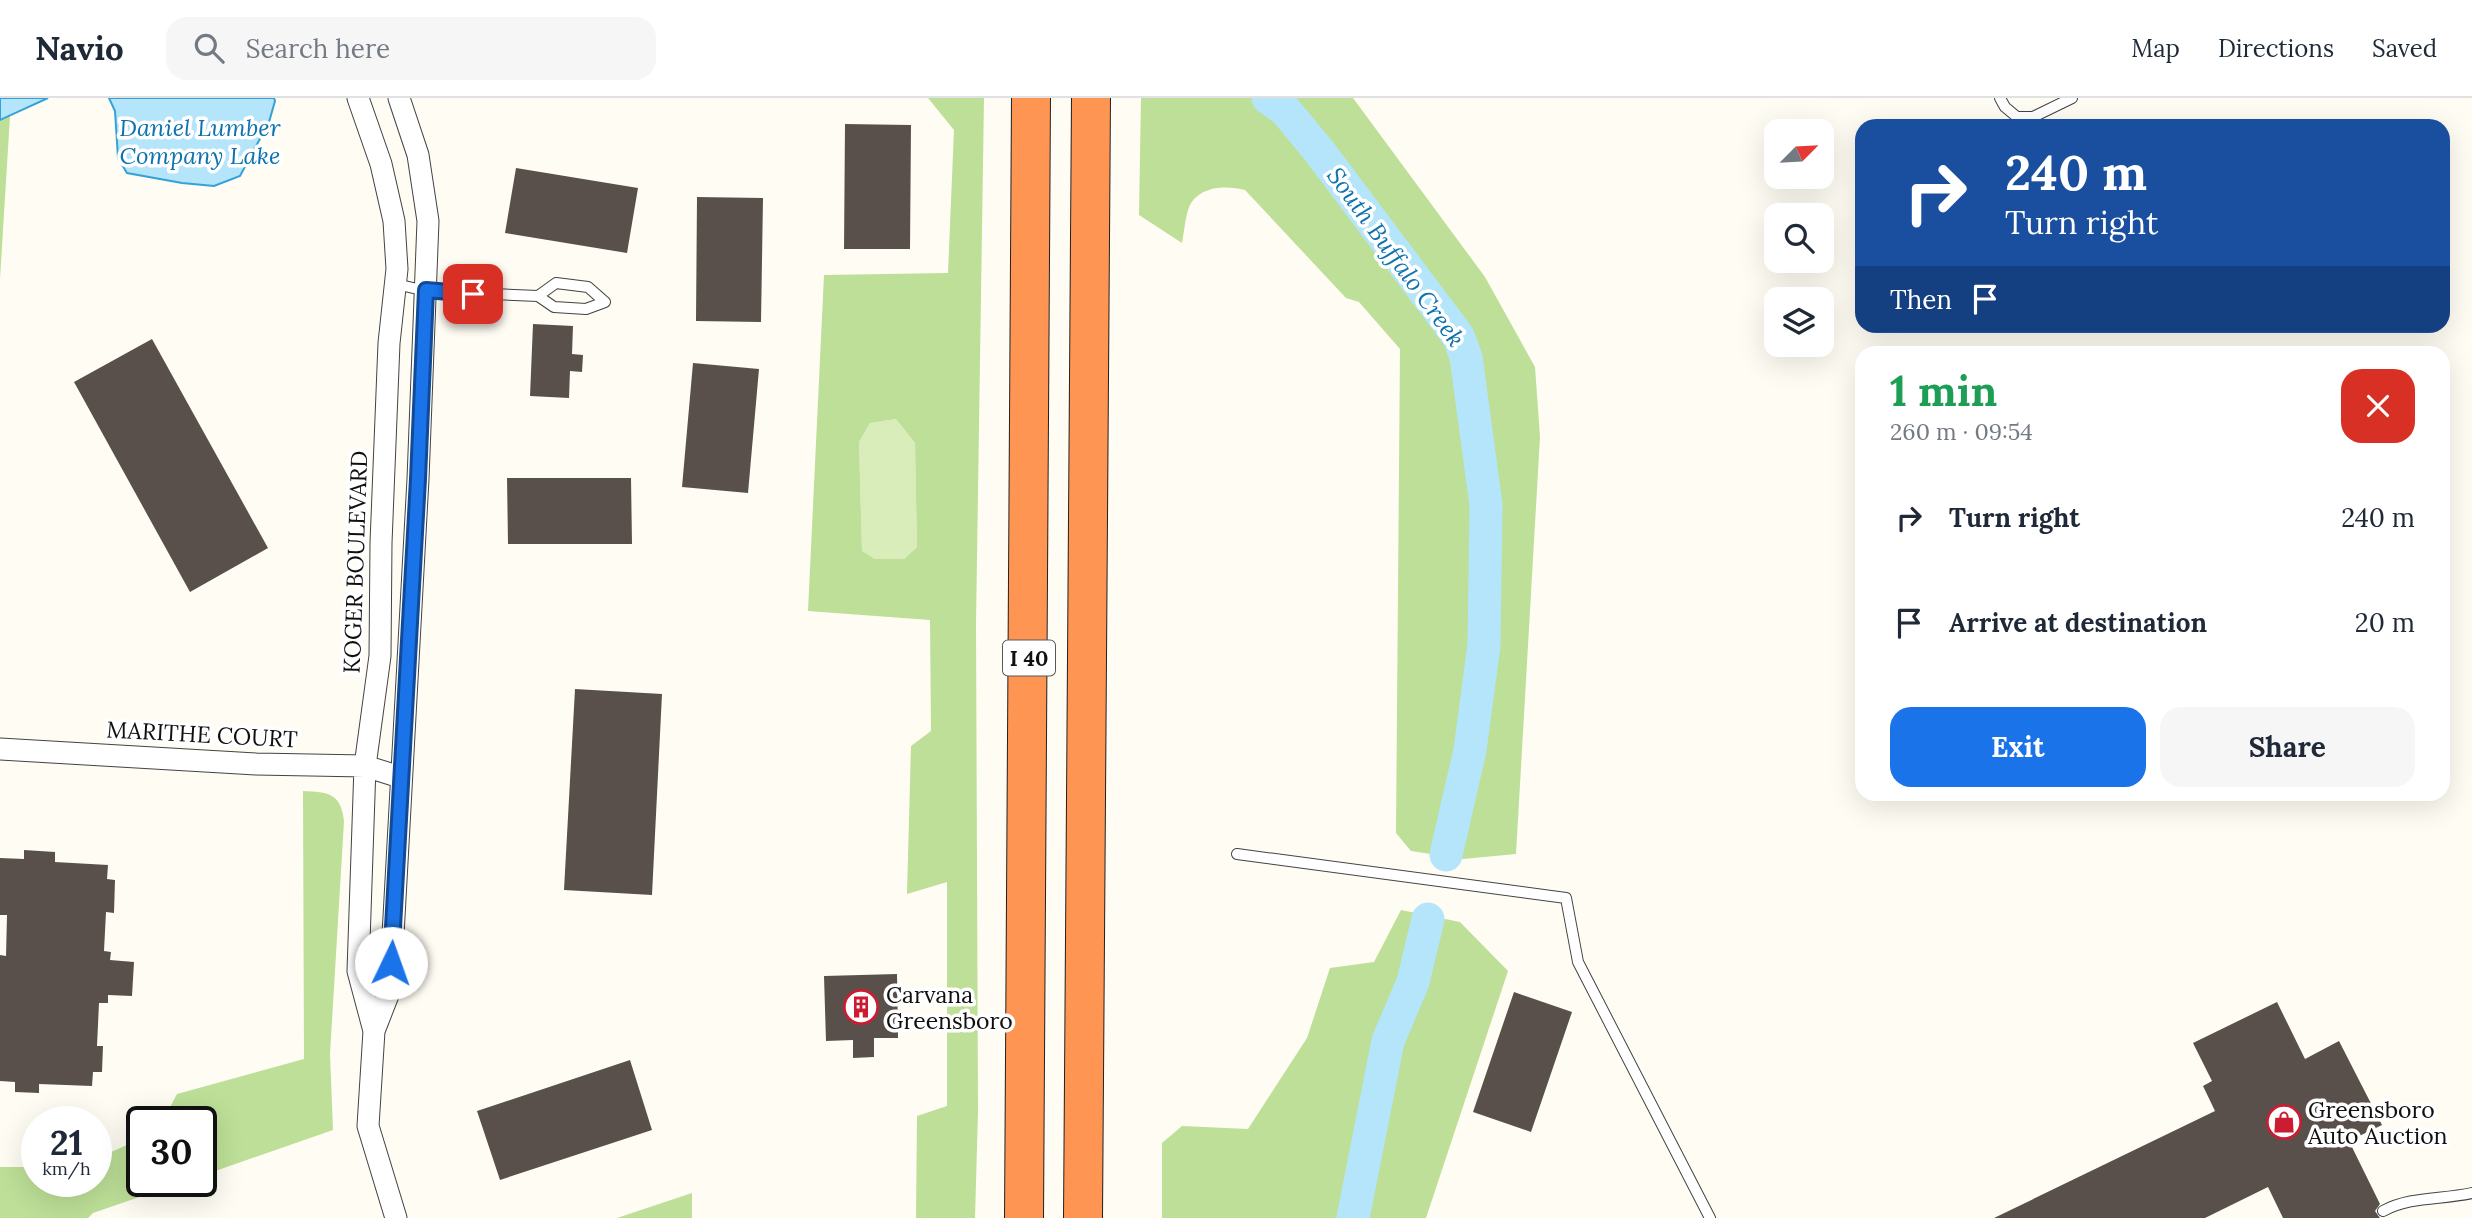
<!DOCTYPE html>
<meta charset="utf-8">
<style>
body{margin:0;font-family:Lora,serif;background:#f6f6f7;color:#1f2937;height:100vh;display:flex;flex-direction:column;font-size:26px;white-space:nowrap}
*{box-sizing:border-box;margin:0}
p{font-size:23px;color:#747a83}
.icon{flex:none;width:38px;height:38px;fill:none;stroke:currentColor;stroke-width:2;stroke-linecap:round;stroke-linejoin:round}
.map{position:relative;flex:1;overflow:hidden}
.side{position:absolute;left:1855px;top:248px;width:595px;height:455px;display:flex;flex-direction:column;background:#fff;border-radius:21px;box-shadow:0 7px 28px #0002}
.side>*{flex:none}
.top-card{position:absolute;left:1855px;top:21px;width:595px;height:214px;border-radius:21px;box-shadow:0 7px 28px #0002;background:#1a4fa0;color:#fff;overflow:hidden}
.needle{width:46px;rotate:66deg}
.fabs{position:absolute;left:1764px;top:21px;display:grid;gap:14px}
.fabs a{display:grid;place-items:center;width:70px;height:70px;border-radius:14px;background:#fff;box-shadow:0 7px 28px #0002;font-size:35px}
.speed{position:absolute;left:21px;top:1008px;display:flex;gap:14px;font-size:35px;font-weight:700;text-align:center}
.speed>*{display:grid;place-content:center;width:91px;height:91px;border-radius:50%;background:#fff;box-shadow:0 7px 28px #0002;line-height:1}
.speed small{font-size:18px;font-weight:400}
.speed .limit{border:4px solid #111;border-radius:10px;background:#fff;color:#111}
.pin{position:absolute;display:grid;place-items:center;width:60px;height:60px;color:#fff;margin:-30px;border-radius:14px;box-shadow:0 4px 10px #0006}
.me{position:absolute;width:77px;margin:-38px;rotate:3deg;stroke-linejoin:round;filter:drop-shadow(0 0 5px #0008)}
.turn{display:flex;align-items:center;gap:24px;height:147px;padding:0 35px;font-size:32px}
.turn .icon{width:91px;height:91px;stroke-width:2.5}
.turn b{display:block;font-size:49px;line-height:60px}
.then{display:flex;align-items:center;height:66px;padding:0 35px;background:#0003;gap:14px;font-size:26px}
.round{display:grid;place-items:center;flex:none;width:74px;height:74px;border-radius:21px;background:#f6f6f7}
.head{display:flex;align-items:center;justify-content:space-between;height:119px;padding:0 35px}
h1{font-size:42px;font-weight:800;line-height:52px;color:#1e9e55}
.cta{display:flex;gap:14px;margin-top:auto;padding:14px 35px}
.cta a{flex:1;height:80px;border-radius:21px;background:#1a73e8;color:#fff;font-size:28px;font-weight:800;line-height:80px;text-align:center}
.cta a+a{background:#f6f6f7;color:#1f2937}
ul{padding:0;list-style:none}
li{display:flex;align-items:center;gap:21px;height:105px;padding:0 35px}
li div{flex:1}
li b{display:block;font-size:26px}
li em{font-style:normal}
header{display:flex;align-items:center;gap:42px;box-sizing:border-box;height:98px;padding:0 35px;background:#fff;border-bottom:2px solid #e0e1e3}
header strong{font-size:33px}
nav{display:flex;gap:38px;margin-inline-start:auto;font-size:24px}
.search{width:490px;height:63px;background:#f6f6f7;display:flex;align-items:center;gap:18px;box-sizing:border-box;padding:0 24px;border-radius:21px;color:#747a83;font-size:26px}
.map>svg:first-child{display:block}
.green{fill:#d8edb9}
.forest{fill:#bddf97;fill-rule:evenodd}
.water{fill:#b4e5fb;stroke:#35a2d7;stroke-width:2}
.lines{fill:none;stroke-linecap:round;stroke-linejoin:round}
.river{stroke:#b4e5fb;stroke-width:33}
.building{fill:#5a504b}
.service-casing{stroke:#434343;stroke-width:12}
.minor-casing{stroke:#434343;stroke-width:23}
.motorway-casing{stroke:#212121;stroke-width:40}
.service{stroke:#fff;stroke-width:10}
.minor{stroke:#fff;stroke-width:21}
.motorway{stroke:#fe9552;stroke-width:38}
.route-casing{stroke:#114b97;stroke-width:18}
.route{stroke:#1a73e8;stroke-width:12}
.labels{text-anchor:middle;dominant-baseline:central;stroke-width:7;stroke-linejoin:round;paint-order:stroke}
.shield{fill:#fff;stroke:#585858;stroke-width:2}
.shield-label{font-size:21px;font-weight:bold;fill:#101010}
.street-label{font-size:23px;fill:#101010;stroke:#fff}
.poi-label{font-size:23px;fill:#101010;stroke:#fff;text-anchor:start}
.water-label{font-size:24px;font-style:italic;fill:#0e73ad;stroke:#fff}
</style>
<header>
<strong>Navio</strong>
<div class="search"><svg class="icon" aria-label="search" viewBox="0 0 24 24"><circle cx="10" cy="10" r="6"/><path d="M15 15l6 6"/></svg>Search here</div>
<nav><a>Map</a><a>Directions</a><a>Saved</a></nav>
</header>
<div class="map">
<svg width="2472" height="1120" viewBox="0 0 2472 1120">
<rect width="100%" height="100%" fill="#fffcf3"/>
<!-- green -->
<path class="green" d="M896 321 915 345 917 449 904 461H875L862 453 859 344 870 325Z"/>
<!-- forest -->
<path class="forest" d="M928 0H984L976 525 978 1013 975 1120H916L917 1018 947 1008V784L907 796 911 648 931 633 930 522 808 513 824 177 948 175 954 32ZM896 321 915 345 917 449 904 461H875L862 453 859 344 870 325Z
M1141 0H1353L1485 179 1535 269 1540 339 1516 756 1463 761 1411 753 1396 735 1400 251 1359 204 1346 200 1245 92C1225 87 1196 88 1188 112 1185 122 1184 134 1182 145L1139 117Z
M10 18 0 181V22Z
M303 693C328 694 341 695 344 723L330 956 333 1032 201 1078V1024H162L177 996 304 961Z
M1401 812 1460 824 1508 873 1426 1120H1162V1045L1182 1028 1248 1031 1307 940 1330 870 1374 864Z
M142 1040V1083H186L93 1115 88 1120H0V1069H37V1083H96V1061Z
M692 1095V1120H617Z"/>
<!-- water -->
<path class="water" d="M0 0H48L0 22Z
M109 0H274L275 3 269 24 240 78 214 88 182 85 127 75 118 60 115 13Z"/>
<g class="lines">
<!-- river -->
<path class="river" d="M1268 0 1285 12 1319 53 1458 238 1466 259 1486 407 1484 547 1470 652 1446 757
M1353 1120 1388 943 1413 884 1428 821"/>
</g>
<!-- building -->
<path class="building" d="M845 26 911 27 910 151H844Z
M516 70 638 90 627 155 505 135Z
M697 99 763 100 761 224 696 223Z
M533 226 573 228 572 256 583 257 582 274 570 273 569 300 530 298Z
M152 241 268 450 190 494 74 284Z
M693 265 759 271 748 395 682 389Z
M507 380H631L632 446H508Z
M575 591 662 596 652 797 564 792Z
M24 752 55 754V764L108 767 107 781 115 782 114 815 106 814 104 853 111 854 110 862 134 864 132 898 108 897V905H99L97 948H103L102 974H93L92 988 39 986V995L15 994V984L0 983V857L6 858 7 817H0V760L24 761Z
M897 876 898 940H874V959L853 960V942L826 943 824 878Z
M1514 894 1572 914 1531 1034 1473 1014Z
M2277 904 2305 961 2339 943 2382 1027 2349 1043 2380 1106 2375 1113 2380 1120H2283L2268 1089 2205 1120H1994L2215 1013 2203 988 2212 983 2193 945Z
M630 962 652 1032 500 1082 477 1013Z"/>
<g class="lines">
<!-- service casing -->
<g class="service-casing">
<path id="service" d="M2000 0 2005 9 2017 19H2033L2072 0
M396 186 426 193 538 198 554 209 586 211 605 204 588 189 556 185 538 198
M1237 756 1566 800 1578 864 1710 1120
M2383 1113C2411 1098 2441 1102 2472 1095"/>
</g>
<!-- minor casing -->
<g class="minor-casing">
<path id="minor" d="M358 0 381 66 394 123 397 171 389 245 381 445 380 558 365 668 358 873 374 933
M0 651 256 666 365 668 400 679
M396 1120 368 1028 374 933 390 892 418 381 428 123 418 57 399 0"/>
</g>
<!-- motorway casing -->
<g class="motorway-casing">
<path id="motorway" d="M1024 1120 1031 0
M1083 1120 1091 0"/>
</g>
<!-- service -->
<use href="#service" class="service"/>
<!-- minor -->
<use href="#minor" class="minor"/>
<!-- motorway -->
<use href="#motorway" class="motorway"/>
</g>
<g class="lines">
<!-- route casing -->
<g class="route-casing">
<path id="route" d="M391 865 418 381 426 192 473 196"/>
</g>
<!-- route -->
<use href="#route" class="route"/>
</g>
<!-- icons -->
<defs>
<g id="building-ring" transform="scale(1.75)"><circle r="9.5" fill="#fff" stroke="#cc1c31" stroke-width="1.5"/><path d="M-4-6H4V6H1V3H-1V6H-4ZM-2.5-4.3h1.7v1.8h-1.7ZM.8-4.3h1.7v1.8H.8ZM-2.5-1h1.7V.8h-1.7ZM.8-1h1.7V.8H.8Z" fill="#cc1c31"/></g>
<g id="shop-ring" transform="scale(1.75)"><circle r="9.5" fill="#fff" stroke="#cc1c31" stroke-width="1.5"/><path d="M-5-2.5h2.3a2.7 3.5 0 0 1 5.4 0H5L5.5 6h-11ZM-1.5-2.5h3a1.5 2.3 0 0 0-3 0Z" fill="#cc1c31"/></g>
</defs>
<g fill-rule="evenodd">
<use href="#building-ring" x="861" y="909"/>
<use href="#shop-ring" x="2284" y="1024"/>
</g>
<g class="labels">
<!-- shield labels -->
<rect class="shield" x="1003" y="542.5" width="52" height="35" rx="5"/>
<g class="shield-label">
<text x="1029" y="560">I 40</text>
</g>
<!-- street labels -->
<g class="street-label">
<text transform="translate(355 464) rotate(-88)">KOGER BOULEVARD</text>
<text transform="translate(202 636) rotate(3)">MARITHE COURT</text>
</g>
<!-- poi labels -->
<g class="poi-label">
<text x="886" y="896">Carvana<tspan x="886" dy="26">Greensboro</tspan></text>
<text x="2308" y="1011">Greensboro<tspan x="2308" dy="26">Auto Auction</tspan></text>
</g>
<!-- water labels -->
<g class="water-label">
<text x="200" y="29">Daniel Lumber<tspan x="200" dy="28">Company Lake</tspan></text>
<text transform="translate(1396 159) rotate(54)">South Buffalo Creek</text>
</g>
</g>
</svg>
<div class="fabs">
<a><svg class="needle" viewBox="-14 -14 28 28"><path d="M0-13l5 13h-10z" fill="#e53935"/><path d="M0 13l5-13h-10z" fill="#747a83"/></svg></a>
<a><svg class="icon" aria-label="search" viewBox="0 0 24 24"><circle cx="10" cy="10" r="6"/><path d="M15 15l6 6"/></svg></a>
<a><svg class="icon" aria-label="layers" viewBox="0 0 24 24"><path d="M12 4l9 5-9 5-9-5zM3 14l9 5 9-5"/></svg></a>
</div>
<div class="speed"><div>21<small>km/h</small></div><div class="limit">30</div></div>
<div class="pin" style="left:473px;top:196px;background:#d93025"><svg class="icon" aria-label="arrive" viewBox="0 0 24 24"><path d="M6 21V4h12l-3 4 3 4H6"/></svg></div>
<svg class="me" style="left:391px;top:865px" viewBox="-20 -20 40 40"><circle r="19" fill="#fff"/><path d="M0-13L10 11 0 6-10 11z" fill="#1a73e8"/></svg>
<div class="top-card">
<div class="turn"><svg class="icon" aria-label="right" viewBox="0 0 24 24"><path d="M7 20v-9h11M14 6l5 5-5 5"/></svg><div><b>240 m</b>Turn right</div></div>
<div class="then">Then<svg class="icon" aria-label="arrive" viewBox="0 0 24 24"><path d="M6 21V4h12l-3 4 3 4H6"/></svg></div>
</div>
<section class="side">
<div class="head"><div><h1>1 min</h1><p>260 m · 09:54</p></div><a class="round" style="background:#d93025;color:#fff"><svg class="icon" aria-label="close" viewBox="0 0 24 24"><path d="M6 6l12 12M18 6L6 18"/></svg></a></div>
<ul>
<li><svg class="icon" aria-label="right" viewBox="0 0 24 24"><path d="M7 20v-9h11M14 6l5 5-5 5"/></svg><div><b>Turn right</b></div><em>240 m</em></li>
<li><svg class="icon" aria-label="arrive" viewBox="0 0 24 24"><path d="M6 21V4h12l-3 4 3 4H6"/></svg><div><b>Arrive at destination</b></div><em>20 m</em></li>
</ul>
<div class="cta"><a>Exit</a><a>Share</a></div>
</section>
</div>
